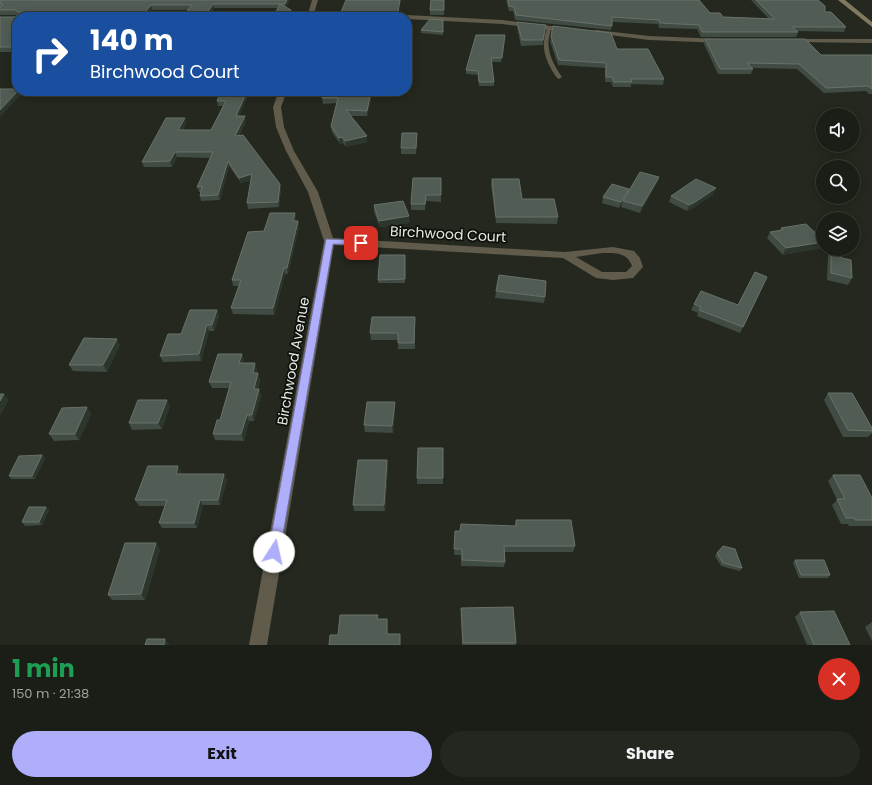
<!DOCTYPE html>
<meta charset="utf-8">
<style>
body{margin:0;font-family:Poppins,sans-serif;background:#24271f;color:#f1f3f6;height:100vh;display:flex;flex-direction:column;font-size:15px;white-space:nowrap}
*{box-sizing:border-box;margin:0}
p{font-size:13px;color:#a0a2a1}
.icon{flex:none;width:22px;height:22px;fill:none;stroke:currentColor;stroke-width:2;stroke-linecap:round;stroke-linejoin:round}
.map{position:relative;height:645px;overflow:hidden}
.sheet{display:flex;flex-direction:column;background:#1b1e16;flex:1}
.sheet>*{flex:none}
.top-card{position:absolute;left:12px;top:12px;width:400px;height:84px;border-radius:16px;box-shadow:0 2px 10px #0003,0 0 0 1px #393c35;background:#1a4fa0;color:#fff;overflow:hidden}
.fabs{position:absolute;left:816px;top:108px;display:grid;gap:8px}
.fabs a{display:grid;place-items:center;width:44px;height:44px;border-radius:50%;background:#1b1e16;box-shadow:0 2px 10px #0003,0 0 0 1px #393c35;font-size:20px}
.pin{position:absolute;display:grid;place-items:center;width:34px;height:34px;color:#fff;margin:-17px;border-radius:8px;box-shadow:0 2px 6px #0006}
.me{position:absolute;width:44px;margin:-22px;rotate:10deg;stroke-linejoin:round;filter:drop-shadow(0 0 3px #0008)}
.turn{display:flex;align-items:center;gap:14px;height:84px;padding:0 12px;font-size:18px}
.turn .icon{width:52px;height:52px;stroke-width:2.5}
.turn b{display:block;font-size:28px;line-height:34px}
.round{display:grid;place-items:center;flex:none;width:42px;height:42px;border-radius:21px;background:#24271f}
.headline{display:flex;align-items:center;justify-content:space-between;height:68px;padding:0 12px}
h1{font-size:24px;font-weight:700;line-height:30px;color:#1e9e55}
.cta{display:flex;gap:8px;margin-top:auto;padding:8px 12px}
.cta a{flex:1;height:46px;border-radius:24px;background:#aeaefa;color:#111;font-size:16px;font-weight:700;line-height:46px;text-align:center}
.cta a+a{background:#24271f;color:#f1f3f6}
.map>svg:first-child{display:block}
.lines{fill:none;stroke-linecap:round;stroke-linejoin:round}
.lane{fill:#605b4b;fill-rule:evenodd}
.street{fill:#605b4b;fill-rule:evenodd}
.secondary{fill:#81795f;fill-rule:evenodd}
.wall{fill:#404b43}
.shaded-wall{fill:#2d362d}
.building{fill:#515c54;stroke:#69726a}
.route{fill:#aeaefa;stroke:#7171a2}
.labels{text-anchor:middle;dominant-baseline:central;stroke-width:3.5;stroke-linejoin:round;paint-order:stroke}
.street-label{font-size:14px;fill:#e6e9e2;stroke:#0e100c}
</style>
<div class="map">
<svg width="872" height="645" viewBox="0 0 872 645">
<rect width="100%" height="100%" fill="#24281e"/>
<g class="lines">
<!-- lane -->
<path class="lane" d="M550 26 552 27C544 46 551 61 562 77L559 79 557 78C546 62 539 46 548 27Z"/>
<!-- street -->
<path class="street" d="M312 0H318L313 17H307Z
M407 15 502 20 567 28 570 30 567 32 502 24 407 19V17H404Z
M596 30 649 36 721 39 724 41 721 43 649 40 594 33 593 32Z
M791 39H872V43L789 42V40Z
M279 91H287L281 107 284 127 294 151 318 192 333 238 565 252 613 247 634 251 640 258 643 267 633 278 613 280 596 278 563 258 334 245 267 645H249L324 241 308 192 286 151 276 127 273 107ZM602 253C615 253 627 252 632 266L626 272H602L576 257Z"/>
<!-- secondary -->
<path class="secondary" d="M838 0H845L872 22V27Z"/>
</g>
<!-- wall -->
<path class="wall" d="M0 0H290L286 7 292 14 277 8H214L209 17H182L188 10H152L17 17 16 52H0V17H15L17 15H0Z
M444 0V15H430V10Z
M506 0H699L710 13 723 17 769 19 751 0H818L825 12 846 27 844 32 797 31 798 32 796 37H701L697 29 659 28 658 24 612 22 611 30 515 20 513 11H509Z
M443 20V35L421 33V30Z
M517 22 546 25 543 45 521 46 517 27Z
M505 35 501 62H492L494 82V86H479L478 75 466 74V70Z
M551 36 617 49 664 79 663 85 631 84V87H613L611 82H605V68L558 65 550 41Z
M705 39 821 55H872V94H869L866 91 824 93 797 69 751 68 753 69 751 74H718L704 44Z
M250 91 239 116 246 121 239 136 281 189 279 207 248 209 247 203 251 180 241 183 229 166 220 200 201 201 200 196 201 192H199L197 187 210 158 177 157 172 167H144L142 162 186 123 183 130H211L224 106H218L217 101Z
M373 91 367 116H350L367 136V142L346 147 343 143 340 144 332 132 331 126 337 103 323 104 322 98Z
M417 139 416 154H401V148Z
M659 177 657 183 640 213 621 207 622 204 619 208 602 203 603 197 629 189Z
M441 178V202L426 201 425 210H411V204Z
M492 179 522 199 558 217 557 224 496 223 491 185Z
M713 195 693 208 687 211 669 202 671 196Z
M374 205 410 223 380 227 374 212Z
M295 213 296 221H298L299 227 288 274H285L274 315 233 314 231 308 239 286H233L232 280 264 231Z
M781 228 823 240V245L821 248 783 255 767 238 770 232 780 230Z
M830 249H832L852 278 848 285 827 280 828 254Z
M405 255V283H378V280Z
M767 277 740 333 697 316 698 313 691 310 694 304 738 305Z
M496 291 545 297 544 303 495 298Z
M217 310 219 316 214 331H209L201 361 163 362 160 356 181 334Z
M415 317V349H398V340H371L370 333Z
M120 345 107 372 73 371 69 365Z
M244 360 243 363 257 370V373H258L260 380 258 389H259L261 396 254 421H249L244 441 215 440 213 434 220 420 229 388H212L209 382Z
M828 393 872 428V433L868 437H843L824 400Z
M395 402V409L393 433 365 432 364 425Z
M170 406 162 429 132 430 129 423Z
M87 407 91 414 79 440 54 441 49 434Z
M443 448V484H417V478Z
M42 455 45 458 35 479H11L9 476Z
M387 460 388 466 385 511H354L353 505Z
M181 472 180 474H224L227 480 220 505H203L197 528H162L159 523 165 506H139L135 500Z
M833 475 872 498V526H849L848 524H841L832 505 837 500 828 481Z
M46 507 49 510 42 525 25 526 22 522Z
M516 520 575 546 573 552H504L505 562 504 567 461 566V555H454L455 531H460L515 526Z
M160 549 145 600H112L108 595Z
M717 553 742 568 740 571 721 566 715 556Z
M795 560 830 575 828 578H799L793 563Z
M461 608 516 643 515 645H462Z
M800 612 850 645H807L795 617Z
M872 622V641L865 627Z"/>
<!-- shaded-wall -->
<path class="shaded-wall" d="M287 0H290L286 8 285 4Z
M400 0H401L398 17H397Z
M213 4 214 8 209 17H204Z
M151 5 152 10 146 17H141Z
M291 10 292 14 291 17H288Z
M17 44V51L16 52 13 47Z
M18 91H22L23 93 0 117V110Z
M247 91H250L237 121 236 116Z
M371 91H373L367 116V111Z
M245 116 246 121 236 141 235 136Z
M185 118 186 123 180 136 178 130Z
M367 136V142L346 147 345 141Z
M342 137 343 143 340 144 339 138Z
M175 152 177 157 172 167 170 161Z
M228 161 229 166 220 200 218 195Z
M252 174 253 180 241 183 239 178Z
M659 177 657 183 640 213 642 206Z
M280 184 281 189 279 207 278 202Z
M716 188 713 195 693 208 687 211 689 205Z
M629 189 624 201H623L622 204 619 208 621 202Z
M295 213 296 220 295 227 293 221Z
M409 216 410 223 380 227 379 221Z
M298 221 299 227 288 274 287 268Z
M823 242V245L821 248 783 255 786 248Z
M284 268 285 274 274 315 273 308Z
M217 310 219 316 214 331 212 325Z
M207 325 209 331 201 361 199 354Z
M117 339 120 345 107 372 103 365Z
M242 354 244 360 241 370 239 363Z
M255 363 257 370 255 380 253 373Z
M258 373 260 380 256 396 254 389Z
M259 389 261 396 254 421 252 415Z
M4 394 9 400 0 416V401Z
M167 400 170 406 162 429 158 423Z
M395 402V409L393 433 392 426Z
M87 407 91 414 79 440 75 434Z
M247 415 249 421 244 441 241 434Z
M42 455 45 458 35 479 32 476Z
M387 460 388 466 385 511 384 505Z
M178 466 181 472 179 480 176 474Z
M224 474 227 480 220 505 218 500Z
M200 500 203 505 197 528 194 523Z
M46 507 49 510 42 525 39 522Z
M156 543 160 549 145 600 141 594Z
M387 619 388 626V642L387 634Z
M165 639 169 644V645H164Z"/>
<!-- building -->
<path class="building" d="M0 0H287L285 4H280L291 10 288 17H273L280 4H213L204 17H182L192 5H151L141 17H17V44L13 47H0V17H15L20 13 15 10H0V7L3 4H0Z
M346 0H400L397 17H339Z
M431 0H444V10H430Z
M508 0H699L710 13H720L723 17 775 19 756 0H818L825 6V12H831L846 27H792L798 32H702L699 25 660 23 659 20 612 17V26L516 15 514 7 509 6Z
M430 19 443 20V32L421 30Z
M517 22 546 25 543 40H522Z
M553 26 611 33 617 49H648L664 79H631L632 82H614L612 77H606V63L559 60 551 36Z
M476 35H505L502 58H491L494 82H479L478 71 466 70Z
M705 39H805L821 55H872V89L868 86 826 88 799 64 747 63 753 69H720Z
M0 89H17V91H18L0 110Z
M221 91H247L236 116H245L235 136 243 135 280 184 278 202 247 203 252 174 239 178 228 161 218 195 200 196 202 186 197 187 213 152H175L170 161 142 162 166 118H185L178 130H211L226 101H217Z
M323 91H371L367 111 346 110 367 136 345 141 342 137 339 138 331 126 338 98H322Z
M402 133H417L416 148H401Z
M640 172 659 177 642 206 623 201Z
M413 178H441V195H426L425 204H411Z
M492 179H519L522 199H554L558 217H496Z
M696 179 716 188 695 202 689 205 671 196Z
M612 184 629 189 621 202 603 197Z
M403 201 409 216 379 221 374 205Z
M270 213H295L293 221H298L287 268H284L273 308H231L241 280H232L248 232 264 231Z
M806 224 823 240V242L786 248 770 232 783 230 781 228Z
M831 249H832L842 258 851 260 852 278 831 273Z
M380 255H405V279L378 280Z
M755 272 767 277 743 327 699 310 701 307 694 304 701 291 738 305Z
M499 275 546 281 545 297 496 291Z
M190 310H217L212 325H207L199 354 160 356 168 334H181Z
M372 317H415L414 343H398V333H370Z
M84 338 117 339 103 365H69Z
M218 354H242L239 363H255L253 373H258L254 389H259L252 415H247L241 434H213L217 420H220L231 382H209Z
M828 393H852L872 428V431L848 430Z
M0 394H4L0 401Z
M138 400H167L158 423H129Z
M367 402H395L392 426 364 425Z
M87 407 75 434H49L62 408Z
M418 448H443V478H417Z
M42 455 32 476H9L19 456Z
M358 460H387L384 505H353Z
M148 466H178L176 474H224L218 500H200L194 523H159L167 500H135Z
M833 475H860L872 498V520H855L854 518H846L837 499H845Z
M29 507H46L39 522H22Z
M516 520H571L575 546H504L505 562 462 560V549H454L455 531H460L461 524 516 526Z
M125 543H156L141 594 108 595Z
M723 546 735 549 742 568 723 563 717 553Z
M795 560H824L830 575H801Z
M513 607 516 643H463L461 608Z
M834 611 850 645H814L800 612Z
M340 615H378L377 619H387V634H400V645H329L330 635H338Z
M147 639H165L164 645H145Z"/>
<!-- route -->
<path class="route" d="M326 239 361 240 365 243 361 245 333 244 280 552 279 556 274 558 270 556 268 552Z"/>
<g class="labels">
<!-- street labels -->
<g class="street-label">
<text transform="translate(448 234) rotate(3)">Birchwood Court</text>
<text transform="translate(293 361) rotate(-80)">Birchwood Avenue</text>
</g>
</g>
</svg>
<div class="fabs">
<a><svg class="icon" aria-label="sound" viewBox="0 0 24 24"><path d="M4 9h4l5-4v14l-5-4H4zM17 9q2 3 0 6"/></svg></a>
<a><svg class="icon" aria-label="search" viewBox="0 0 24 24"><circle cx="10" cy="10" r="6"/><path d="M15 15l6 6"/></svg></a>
<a><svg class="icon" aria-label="layers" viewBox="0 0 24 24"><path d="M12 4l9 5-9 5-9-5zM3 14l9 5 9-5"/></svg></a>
</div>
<div class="pin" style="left:361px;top:243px;background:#d93025"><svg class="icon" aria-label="arrive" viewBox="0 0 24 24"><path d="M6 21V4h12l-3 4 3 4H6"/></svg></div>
<svg class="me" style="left:274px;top:552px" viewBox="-20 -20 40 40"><circle r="19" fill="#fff"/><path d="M0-13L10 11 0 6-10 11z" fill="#aeaefa"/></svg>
<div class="top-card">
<div class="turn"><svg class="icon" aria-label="right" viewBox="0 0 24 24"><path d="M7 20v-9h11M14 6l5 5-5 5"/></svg><div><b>140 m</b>Birchwood Court</div></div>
</div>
</div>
<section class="sheet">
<div class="headline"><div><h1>1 min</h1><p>150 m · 21:38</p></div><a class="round" style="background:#d93025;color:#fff"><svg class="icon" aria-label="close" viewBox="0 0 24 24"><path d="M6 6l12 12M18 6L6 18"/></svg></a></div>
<div class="cta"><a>Exit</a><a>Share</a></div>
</section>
